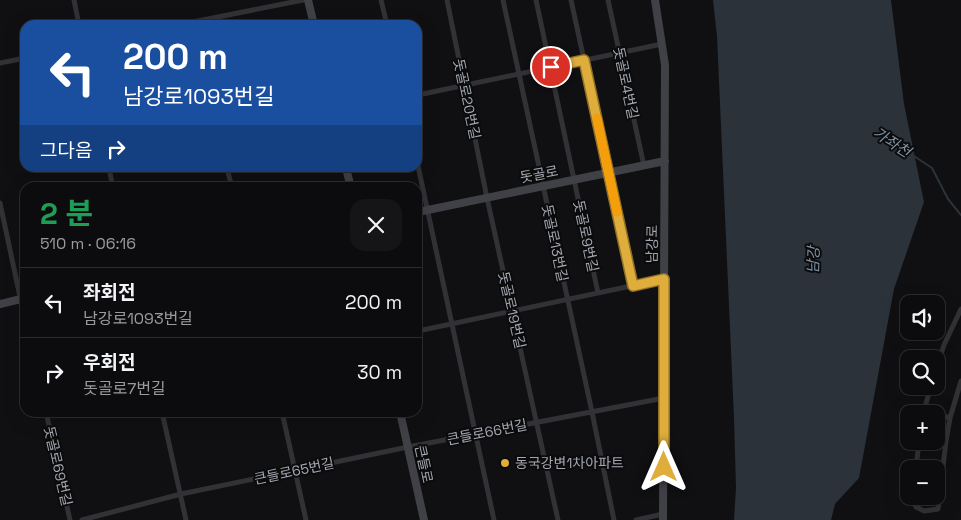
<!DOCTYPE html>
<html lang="ko">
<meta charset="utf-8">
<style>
body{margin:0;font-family:"Space Grotesk","Noto Sans KR",sans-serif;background:#151517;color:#f1f3f6;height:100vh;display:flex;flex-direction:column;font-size:19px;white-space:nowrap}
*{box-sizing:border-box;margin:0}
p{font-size:16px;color:#9a9b9e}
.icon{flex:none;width:28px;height:28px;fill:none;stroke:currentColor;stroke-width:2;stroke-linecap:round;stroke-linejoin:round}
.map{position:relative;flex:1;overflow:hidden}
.drawer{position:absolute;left:20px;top:182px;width:402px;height:235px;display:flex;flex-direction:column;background:#0c0c0e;border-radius:15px;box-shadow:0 5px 20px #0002,0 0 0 1px #2c2c2e}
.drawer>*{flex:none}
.guide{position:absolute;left:20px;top:20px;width:402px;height:152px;border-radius:15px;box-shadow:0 5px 20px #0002,0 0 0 1px #2c2c2e;background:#1a4fa0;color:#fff;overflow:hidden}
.fabs{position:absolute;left:900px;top:295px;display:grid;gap:10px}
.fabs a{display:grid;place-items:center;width:45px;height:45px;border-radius:10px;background:#0c0c0e;box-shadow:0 5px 20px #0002,0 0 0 1px #2c2c2e;font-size:25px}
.pin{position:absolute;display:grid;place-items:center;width:42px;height:42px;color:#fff;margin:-21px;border:2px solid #fff;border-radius:50%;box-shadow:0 1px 5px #0007}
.me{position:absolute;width:55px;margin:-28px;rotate:0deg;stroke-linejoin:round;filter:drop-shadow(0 0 4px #0008)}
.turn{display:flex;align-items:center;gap:18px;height:105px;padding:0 20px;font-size:22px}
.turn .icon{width:65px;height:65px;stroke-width:2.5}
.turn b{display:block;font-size:35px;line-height:42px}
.then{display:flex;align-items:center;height:48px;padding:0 20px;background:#0003;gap:10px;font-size:19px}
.round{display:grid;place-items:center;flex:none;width:52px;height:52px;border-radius:15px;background:#151517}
.summary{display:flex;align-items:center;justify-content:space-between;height:85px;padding:0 20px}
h1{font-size:30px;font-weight:700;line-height:38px;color:#1e9e55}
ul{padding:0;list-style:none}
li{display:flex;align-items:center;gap:15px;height:70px;padding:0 20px;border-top:1px solid #2c2c2e}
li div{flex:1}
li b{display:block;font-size:19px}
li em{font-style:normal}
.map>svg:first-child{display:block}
.water{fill:#2b3239}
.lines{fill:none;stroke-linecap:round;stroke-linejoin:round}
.stream{stroke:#2b3239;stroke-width:2}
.street{stroke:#323236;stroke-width:5}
.secondary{stroke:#404146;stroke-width:8}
.route-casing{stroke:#907026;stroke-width:12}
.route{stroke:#dead3b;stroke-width:9}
.slow{stroke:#f59e0b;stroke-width:9}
.poi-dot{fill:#dead3b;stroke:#0b0b0c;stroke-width:2}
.labels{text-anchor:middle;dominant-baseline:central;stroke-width:4;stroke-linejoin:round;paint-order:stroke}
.street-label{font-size:14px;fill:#a3a7b1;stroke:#0b0b0c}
.poi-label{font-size:14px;fill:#a3a7b1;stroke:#0b0b0c;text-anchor:start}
.water-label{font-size:15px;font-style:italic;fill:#7d93a9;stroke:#0b0b0c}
</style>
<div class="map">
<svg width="961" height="520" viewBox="0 0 961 520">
<rect width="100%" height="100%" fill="#101012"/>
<!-- water -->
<path class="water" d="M713 0H891L904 104 924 202 894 289 859 478 845 493 835 504 831 520H734L736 488 734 418 717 36Z"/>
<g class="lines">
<!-- stream -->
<path class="stream" d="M914 156 932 168 948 199 961 215"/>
<!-- street -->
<path class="street" d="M74 0 79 25
M381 0 387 25
M447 0 487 198 558 520
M503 0 592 412 614 520
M536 0 598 293
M571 0 633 286
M608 0 644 166
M178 25 303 0
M0 63 25 58
M418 95 662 44
M418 166 494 520
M109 168 113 188
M227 168 232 188
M0 203 25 320
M418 331 664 279
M936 369 944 345 961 309
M46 412 70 520
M162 412 186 520
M282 412 306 520
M923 414 931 386
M936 414 950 418
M916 469 919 441
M914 496 913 501 916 507 924 511 938 509 946 441 950 418 961 381
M82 520 181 494 408 447 664 398
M636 520 663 514"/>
<!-- secondary -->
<path class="secondary" d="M308 0 314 25
M655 0 665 65 663 520
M346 168 351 188
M418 212 665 161
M0 304 25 298
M400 412 424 520"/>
</g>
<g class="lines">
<!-- route casing -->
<g class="route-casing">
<path id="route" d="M551 67 584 60 633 286 664 279V467"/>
</g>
<!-- route -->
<use href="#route" class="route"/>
<!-- slow -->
<path class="slow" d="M597 118 617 212"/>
</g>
<!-- markers -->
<circle class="poi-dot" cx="505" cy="463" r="5"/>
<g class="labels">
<!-- street labels -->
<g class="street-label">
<text transform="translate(626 83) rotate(78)">돗골로4번길</text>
<text transform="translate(467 99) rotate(78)">돗골로20번길</text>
<text transform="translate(539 174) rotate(-11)">돗골로</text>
<text transform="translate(586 236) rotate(78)">돗골로9번길</text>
<text transform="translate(555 243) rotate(78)">돗골로13번길</text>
<text transform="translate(652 244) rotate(-89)">남강로</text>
<text transform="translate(512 310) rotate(77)">돗골로19번길</text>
<text transform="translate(487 432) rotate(-11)">큰들로66번길</text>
<text transform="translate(424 464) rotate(78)">큰들로</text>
<text transform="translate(58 466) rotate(77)">돗골로69번길</text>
<text transform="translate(294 471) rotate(-12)">큰들로65번길</text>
</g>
<!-- poi labels -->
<g class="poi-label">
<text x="515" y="463">동국강변1차아파트</text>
</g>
<!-- water labels -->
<g class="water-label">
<text transform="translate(892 142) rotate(33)">가좌천</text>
<text transform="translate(813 260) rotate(-88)">남강</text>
</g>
</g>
</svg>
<div class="fabs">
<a><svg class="icon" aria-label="sound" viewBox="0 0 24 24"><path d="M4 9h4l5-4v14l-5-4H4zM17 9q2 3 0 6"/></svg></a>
<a><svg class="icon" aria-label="search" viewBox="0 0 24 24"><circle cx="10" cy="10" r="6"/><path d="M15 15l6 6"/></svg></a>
<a>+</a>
<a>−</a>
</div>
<div class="pin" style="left:551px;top:67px;background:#d93025"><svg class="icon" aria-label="arrive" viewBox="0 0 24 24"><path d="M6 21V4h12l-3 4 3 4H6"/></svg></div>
<svg class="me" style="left:664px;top:467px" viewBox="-20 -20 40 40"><path d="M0-17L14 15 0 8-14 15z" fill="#dead3b" stroke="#fff" stroke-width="4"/></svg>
<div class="guide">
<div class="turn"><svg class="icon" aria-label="left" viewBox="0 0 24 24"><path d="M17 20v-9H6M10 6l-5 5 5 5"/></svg><div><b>200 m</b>남강로1093번길</div></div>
<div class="then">그다음<svg class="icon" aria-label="right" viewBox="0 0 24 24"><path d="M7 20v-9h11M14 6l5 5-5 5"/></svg></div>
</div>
<section class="drawer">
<div class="summary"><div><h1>2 분</h1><p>510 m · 06:16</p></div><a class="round"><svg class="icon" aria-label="close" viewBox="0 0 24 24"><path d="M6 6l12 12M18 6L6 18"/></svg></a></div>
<ul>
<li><svg class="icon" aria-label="left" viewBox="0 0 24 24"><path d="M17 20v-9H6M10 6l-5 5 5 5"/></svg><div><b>좌회전</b><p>남강로1093번길</p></div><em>200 m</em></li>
<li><svg class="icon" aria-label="right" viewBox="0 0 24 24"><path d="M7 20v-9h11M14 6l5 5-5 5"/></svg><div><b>우회전</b><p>돗골로7번길</p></div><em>30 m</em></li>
</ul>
</section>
</div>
